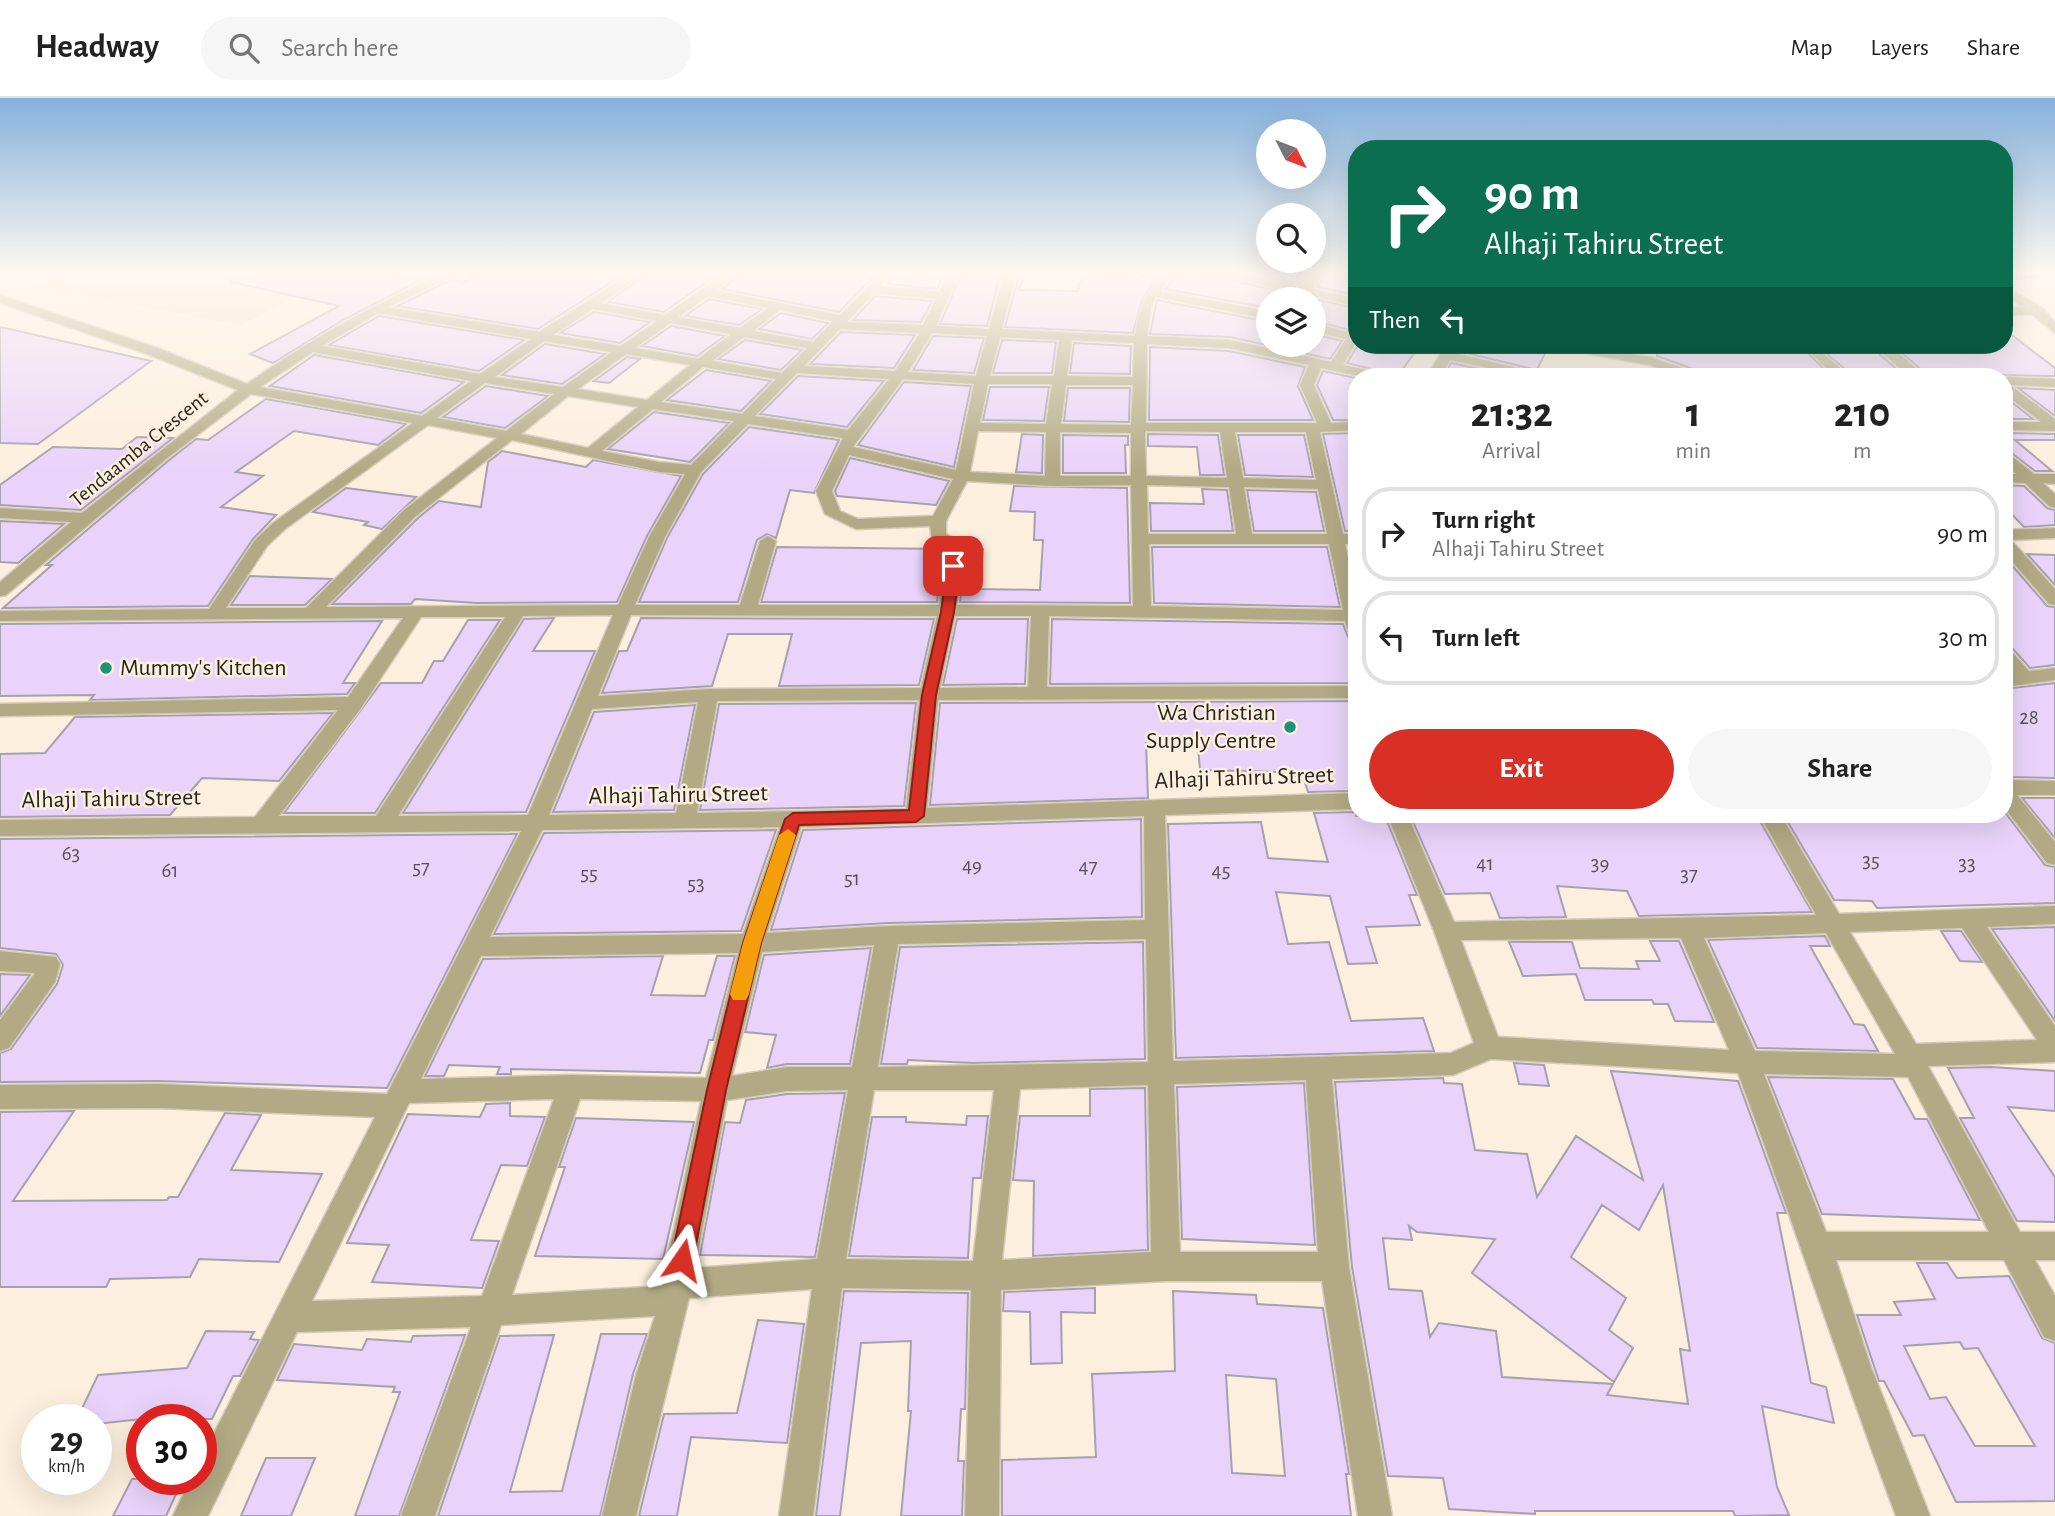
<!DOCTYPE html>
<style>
body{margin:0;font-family:"Alegreya Sans",sans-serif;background:#f6f6f6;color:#222;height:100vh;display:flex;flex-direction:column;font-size:26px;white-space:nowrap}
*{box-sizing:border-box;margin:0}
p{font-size:23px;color:#767676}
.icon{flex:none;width:38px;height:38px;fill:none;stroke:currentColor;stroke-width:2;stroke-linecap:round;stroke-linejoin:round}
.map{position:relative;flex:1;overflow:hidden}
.sheet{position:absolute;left:1348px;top:270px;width:665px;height:455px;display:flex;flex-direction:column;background:#fff;border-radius:28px;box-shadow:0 7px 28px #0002}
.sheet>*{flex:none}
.hud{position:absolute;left:1348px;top:42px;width:665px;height:214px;border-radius:28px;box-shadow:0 7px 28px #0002;background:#0b6e4f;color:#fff;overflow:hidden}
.needle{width:46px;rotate:132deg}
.fabs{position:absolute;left:1256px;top:21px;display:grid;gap:14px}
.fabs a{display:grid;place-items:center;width:70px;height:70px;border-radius:50%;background:#fff;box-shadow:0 7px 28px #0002;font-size:35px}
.speed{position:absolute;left:21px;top:1306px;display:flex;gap:14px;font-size:35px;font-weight:700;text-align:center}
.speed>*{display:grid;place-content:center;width:91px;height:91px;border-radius:50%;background:#fff;box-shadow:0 7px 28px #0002;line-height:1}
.speed small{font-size:18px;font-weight:400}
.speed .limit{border:10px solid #d22;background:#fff;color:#111}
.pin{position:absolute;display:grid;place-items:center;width:60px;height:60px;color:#fff;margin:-30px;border-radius:14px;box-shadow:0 4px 10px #0006}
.me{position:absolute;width:77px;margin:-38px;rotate:11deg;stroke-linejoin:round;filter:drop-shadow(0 0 5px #0008)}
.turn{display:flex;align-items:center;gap:24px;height:147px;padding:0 21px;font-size:32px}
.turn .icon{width:91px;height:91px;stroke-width:2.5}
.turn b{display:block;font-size:49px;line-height:60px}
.then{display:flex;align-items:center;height:66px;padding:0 21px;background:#0003;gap:14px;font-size:26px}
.eta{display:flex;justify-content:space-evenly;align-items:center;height:119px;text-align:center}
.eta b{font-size:42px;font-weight:600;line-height:49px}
.button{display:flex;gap:14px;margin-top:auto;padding:14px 21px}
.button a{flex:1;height:80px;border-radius:42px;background:#d93025;color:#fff;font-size:28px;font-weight:600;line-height:80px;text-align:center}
.button a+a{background:#f6f6f6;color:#222}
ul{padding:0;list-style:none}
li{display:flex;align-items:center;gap:21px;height:94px;margin:0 14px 10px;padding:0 7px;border:4px solid #e0e0e0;border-radius:28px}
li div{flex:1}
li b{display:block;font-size:26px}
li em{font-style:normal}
header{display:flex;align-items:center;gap:42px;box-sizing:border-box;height:98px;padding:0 35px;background:#fff;border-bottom:2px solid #e0e0e0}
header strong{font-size:33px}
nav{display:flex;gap:38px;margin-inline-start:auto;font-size:24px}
.search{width:490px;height:63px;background:#f6f6f6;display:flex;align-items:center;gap:18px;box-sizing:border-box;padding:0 24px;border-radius:38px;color:#767676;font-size:26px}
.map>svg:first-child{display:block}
.built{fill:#f3e2ca}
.building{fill:#e9d3fa;stroke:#a89fb0;stroke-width:2;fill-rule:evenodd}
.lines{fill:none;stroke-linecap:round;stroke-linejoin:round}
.minor-casing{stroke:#d6cbbb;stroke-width:3}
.minor{fill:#b2aa84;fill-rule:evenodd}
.route{fill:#d93025;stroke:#8d1f18;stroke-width:2}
.slow{fill:#f59e0b}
.poi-dot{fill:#19937a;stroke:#fcefdd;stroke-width:2.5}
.labels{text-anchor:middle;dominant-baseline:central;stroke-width:5;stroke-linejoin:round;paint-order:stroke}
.far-street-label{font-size:21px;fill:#29251e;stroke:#fcefdd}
.number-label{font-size:21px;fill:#595055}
.poi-label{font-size:24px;fill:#29251e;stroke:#fcefdd;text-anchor:start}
.street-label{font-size:24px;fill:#29251e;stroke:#fcefdd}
</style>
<header>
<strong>Headway</strong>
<div class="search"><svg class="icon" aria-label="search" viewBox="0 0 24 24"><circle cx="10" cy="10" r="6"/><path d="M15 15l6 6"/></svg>Search here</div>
<nav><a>Map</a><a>Layers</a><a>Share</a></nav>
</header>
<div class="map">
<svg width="2055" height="1418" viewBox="0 0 2055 1418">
<rect width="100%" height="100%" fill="#fcefdd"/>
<!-- built -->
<path class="built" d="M67 173H345L241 227 32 188Z"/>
<!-- building -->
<path class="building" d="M232 173H377L421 182 343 222 273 265 250 256 339 208 231 184Z
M483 173H629L538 231 397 208 450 182 464 184Z
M651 173H722L664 214 608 204Z
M744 173H879L839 214 722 191Z
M898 173H946L937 191 887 186Z
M963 173H1001L987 228 940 226Z
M1147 173 1160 174 1142 202 1133 235 1005 229 1019 177H1025L1019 192 1078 193 1079 185 1091 174 1137 182Z
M1181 173 1231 182 1293 197 1290 201H1269V210L1165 191Z
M1261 173H1311L1301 186 1257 177Z
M1329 173H1356V197L1317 189Z
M875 198 932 203 921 224 853 222Z
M1309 200 1356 210V224L1350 232 1314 223V201Z
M709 201 762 211 739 227 685 218Z
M1157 202 1269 224V247H1314V236L1342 243 1330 261 1230 239 1150 236Z
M594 214 650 224 620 245 560 235Z
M781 215 828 225 812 241 759 231Z
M379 218 524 242 479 273 329 247Z
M671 228 725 238 697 258 642 248Z
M0 229 151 263 38 346 0 345Z
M2004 231 2055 270V278L1926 276 1893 247H2004Z
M841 234 915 237 894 270 810 266Z
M933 238 984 240 974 275 913 272Z
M745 242 802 252 781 272 718 261Z
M1002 242 1056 244 1052 275H993Z
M1074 245 1131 248 1130 276 1070 275Z
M545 246 605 256 562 286 502 277Z
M1358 247H1378L1415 254 1398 278 1347 265Z
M1461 247H1549L1537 272 1458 253Z
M1657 247H1881L1880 257 1899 273 1846 272 1816 247 1807 254 1824 271H1693L1657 258Z
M1150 249 1229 253 1305 269 1298 288 1313 322H1149Z
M314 257 464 284 421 315 270 288Z
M627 259 640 261 609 285 594 283Z
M1451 265 1514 278H1462L1446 274Z
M706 272 771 283 741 313 667 302Z
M1323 273 1356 280V322H1333L1317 287Z
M798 278 884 283 847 329 760 316Z
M904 284 971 288 954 369 858 347Z
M486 288 548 298 505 330 443 319Z
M990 289H1049L1044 323 983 322Z
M1068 290H1130L1129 324 1064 323Z
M2018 290 2055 292V318Z
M2004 298 2033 321H2004Z
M266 301 406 326 378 347 294 333 236 374 263 378 221 409 276 417 253 441 208 508 3 510 52 467H46L168 363 196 341 208 342Z
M654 314 729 325 690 364 608 351Z
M749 329 839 342 814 395 790 392 776 440 767 436 757 442 738 504H639L667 440 703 376Z
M1356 335V433H1345L1323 336Z
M2004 335 2055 336V342H2015L2052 373H2035L2004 349Z
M1022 336 1043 337 1042 375 1016 374Z
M1148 336 1218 337 1224 377H1200L1197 349 1148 348Z
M1063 337 1128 338V347H1125L1126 375H1063Z
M1238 337H1304L1313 379 1245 377Z
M137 339 173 340 81 412 0 407V387L53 349 122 351Z
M502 353 586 369 593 362 681 378 647 438 617 504 477 505 415 501 411 506H332L418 420 439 403 481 409 488 364Z
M850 360 949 383 936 407 837 398 835 393Z
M2004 387 2024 388 2047 410 2055 412V427L2024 429 2004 408Z
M1014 388 1127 390 1130 505 960 504 966 451H983L980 491 1040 492 1043 442H1034L1035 414 1010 413Z
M346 390 416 399 382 431 364 427 368 424 313 414Z
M1202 391 1227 392 1233 433H1151L1150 405 1204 406Z
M1247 392 1316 394 1324 433H1254Z
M0 423 64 426 18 465 0 464Z
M777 449 944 451 937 504H761Z
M1152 449H1327L1340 509 1154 505Z
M2027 456 2055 457V487Z
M2004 458 2047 508 2055 509V567L2030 570 2012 550 2004 548Z
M250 478 332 481 305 507H231Z
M554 520 533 553H595L526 714 403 715 524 521Z
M641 520 934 521 919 587 779 588 792 536H728L712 588 602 595 619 553H627Z
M957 521H1028L1025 586 943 587Z
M1052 521 1343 526 1348 539 1356 542V585L1050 586Z
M468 522H500L375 715H284L381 585H422L434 563H443Z
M382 523 343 585H355L347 596 90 602 94 597 0 598V526Z
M2055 585V680L2004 679V591Z
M1356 603V693L1308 694 1303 678H1283L1282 674 1200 672 1198 648 1146 645 1148 700 930 707 940 605Z
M916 605 904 708 700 712 719 606Z
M695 607 674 712 553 714 594 614Z
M333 615 279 683 202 680 170 717 0 719V656L45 655 75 619Z
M2022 700H2055V740Z
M2004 713 2045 767 2055 769V805L1877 810 1872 803 1834 802 1783 716H2004Z
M1356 714V718H1385L1417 797H1409L1420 827 1366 829 1377 865 1348 866 1330 798 1276 794 1288 846 1329 844 1351 923 1423 920 1434 953 1176 960 1168 726 1261 724 1268 760 1328 764 1314 715Z
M1470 716H1756L1812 814 1639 818 1627 793 1557 788 1566 819 1500 820 1490 795 1445 796 1410 717Z
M1141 721 1142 819 888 825 771 832 803 732Z
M776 732 741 833 494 836 544 735Z
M517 736 387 990 158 983 0 984V955L11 951 57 886 63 867 56 856 0 850V741Z
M2055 829V923L1992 831Z
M1941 833H1961L1982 864 1960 863Z
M1825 838 1830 848H1810L1854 926 1864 927 1878 953 1757 950 1708 842Z
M1650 843H1679L1714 924 1675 923 1668 906H1654L1652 902H1585L1576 876 1523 878 1509 844H1572L1580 870 1639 871 1636 863H1660Z
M1143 844 1145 961 973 965 908 962 907 966H881L900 849Z
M871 850 850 966H787L767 970 776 937 745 934 764 857Z
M663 858 651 897 705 898 717 858H735L713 942H709L700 975 511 971V976H497L500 969 449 967 444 978H425L483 861Z
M0 876 30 877 0 918Z
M1514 965 1544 967 1549 988 1519 986Z
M1991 969 2055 973V1013L2008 1009 2055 1079V1124L2017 1123 1960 1020H1974L1948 970Z
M1611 973 1738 983 1786 1115H1777L1811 1285 1826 1289 1834 1325 1762 1308 1777 1389 1789 1417 1735 1418 1733 1413H1535V1416L1449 1411 1443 1380 1388 1378 1352 1169 1335 984 1443 980 1444 985 1462 986 1475 1052 1527 1056 1537 1099 1576 1038 1643 1082ZM1663 1087 1690 1253 1680 1251 1688 1306 1607 1297 1613 1286 1502 1279 1496 1233 1439 1225 1430 1239 1422 1193 1389 1191 1383 1140 1412 1142 1409 1128 1417 1134 1495 1141 1472 1175 1614 1284 1633 1250 1609 1232 1626 1200 1571 1159 1602 1107 1639 1132Z
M1768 979 1893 981 1915 1021H1927L1980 1122 1822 1116Z
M1304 985 1315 1147 1182 1141 1177 989Z
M1145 990 1148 1152 1033 1158 1034 1083 1013 1082 1020 1018H1090V991Z
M845 995 815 1159 700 1157 725 1024 740 1025 746 1002 787 996Z
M510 1005V1018L545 1019 527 1068 501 1067 471 1142 499 1143 482 1190 372 1184 389 1147 347 1145 408 1016 480 1019 486 1006Z
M74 1013 13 1103 167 1102 169 1099H178L225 1015 261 1017 231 1072 322 1076 279 1164 199 1161 190 1179 110 1181 106 1189H0V1014Z
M967 1018H988L981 1080H973L968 1160 849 1158 872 1019H906V1024L966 1027Z
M576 1020 694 1024 663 1161 535 1158 565 1069H559Z
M1917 1165H1947L1957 1180 2009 1178 2042 1240 2055 1245V1403L1956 1404 1924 1337 1913 1338 1884 1283H1879L1857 1217H1901L1894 1204 1935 1201ZM1960 1244 1964 1251 1978 1250 2035 1348H1975L1946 1299 1930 1301 1904 1248Z
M1095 1190V1215L1061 1214 1062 1265 1031 1266 1030 1214 1003 1213 1004 1194Z
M844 1193 968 1195 965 1311H961L958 1363H964L962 1418H901L911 1313H908L911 1243 861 1245 840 1418H816Z
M1173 1193 1256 1197 1257 1206 1323 1210 1349 1376H1346L1351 1418H1002V1362L1096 1359 1092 1276 1175 1273ZM1226 1277 1276 1281 1285 1378 1232 1375Z
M758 1222 804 1226 787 1345 691 1339 677 1418H639L664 1316 737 1315Z
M206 1233 254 1234 250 1241 259 1242 240 1278H233L212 1321H142L96 1326V1321H77L98 1277 187 1270Z
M601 1236H647L633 1276 600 1418H438L500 1238 554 1237 510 1394 562 1393Z
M465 1237 399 1418H355L400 1294H393L395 1289 277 1282 294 1246 362 1252 367 1241 411 1244 413 1238Z
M266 1360H315L291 1418H241Z
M132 1381H183L166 1418H113Z"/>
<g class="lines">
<!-- minor casing -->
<g class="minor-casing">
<path id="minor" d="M448 173H464L388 209 539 234 634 173H648L601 205 665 217 727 173H741L716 192 840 217 883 173H895L881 188 939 194 949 173H961L936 228 989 231 1005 173H1017L1002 231 1135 238C1139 210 1146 195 1164 173H1176L1160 193 1269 213V221L1156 199 1151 209 1147 238 1229 242 1331 264 1346 241 1314 233V225L1350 235 1356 231V245L1343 267 1381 275 1383 278H1359L1321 270 1314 287 1331 325 1356 324V332L1320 334 1343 436H1356V446H1345L1356 495V540L1350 538 1345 523 1049 518 1047 589 1356 588V600L938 602 927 710 1356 695V711L1165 717 1173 963 1451 955 1474 945 1434 833 1387 716H1407L1454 824 1816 817 1759 716H1780L1839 816 2055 808V826L1987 829 2055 928V964L1928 968 2020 1134H2055V1162H2035L2055 1198V1243L2044 1239 2004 1162H1836L1871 1269 1930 1418H1896C1841 1271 1793 1122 1738 975L1491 961 1453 977 1332 981 1349 1169 1392 1418H1358L1322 1183H1166L1001 1192 999 1418H965L971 1192 842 1190 813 1418H779L812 1191 689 1200 636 1418H602L636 1277 655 1218 501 1227 435 1418H401L471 1229 297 1234 208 1418H173L191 1381H201V1361L375 1019 158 1010 0 1011V987L158 986 387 996 521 733 0 738V722L255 719 338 612 0 618V606L348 599 403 520 0 523V513L209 511 255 442 273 425 413 325 251 296 166 361 6 497 0 498V484L71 424 0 420V410L82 415 238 292 147 256 0 205V197L157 250 247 286C310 241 377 204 448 173ZM874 195 936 201 923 227 847 224ZM708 198 768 210 740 230 678 219ZM593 211 657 223 621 248 553 237ZM780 212 833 223 813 244 753 233ZM378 215 531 241 480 276 322 248ZM670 225 731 236 698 261 635 250ZM840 231 920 235 895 273 804 268ZM932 235 987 238 976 278 908 274ZM744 239 807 250 782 275 712 263ZM1000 239 1059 242 1054 278H990ZM1072 242 1134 245 1133 279 1067 278ZM544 243 612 254 563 289 495 279ZM1147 246 1229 250 1309 267 1300 287 1317 325H1146ZM313 254 471 283 422 318 260 289ZM626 256 690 267 647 302 578 291ZM703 269 776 281 742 316 661 304ZM797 275 889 281 848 332 755 318ZM903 281 974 286 956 372 853 349ZM485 285 554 296 506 333 437 320ZM988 286H1052L1046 326 980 325ZM1066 287H1133L1131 327 1061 326ZM568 298 638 309 588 350 521 336ZM653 311 734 323 691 367 659 364 602 353ZM748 326 843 340 816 393 825 416 856 431 930 428 932 442 947 448 939 507H758L776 443 768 438 760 443 740 507H635L665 439 701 374ZM428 327 497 340 404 412 306 510H226L267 448 285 431ZM978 333 1046 334 1045 378 970 374ZM1145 333 1220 334 1227 380 1146 378ZM1060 334 1131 335V378H1060ZM1235 334H1306L1316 382 1243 380ZM512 342 659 374 685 376 649 439 618 507 326 509 416 418ZM849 357 953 381 933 418 858 421 840 413 832 393ZM967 383 1052 388 1131 387 1133 508 957 507 964 445 946 436V423ZM1147 387 1229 389 1236 436H1148ZM1244 389 1318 391 1327 436H1252ZM1149 446H1329L1343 512 1151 508ZM613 517 528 717 398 718 523 518ZM631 517 937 518 921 590 709 591 598 598ZM955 518H1031L1028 589 940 590ZM421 519H505L376 718H279L361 610ZM919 602 906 711 697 715 717 603ZM698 604 676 715 549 717 592 611ZM1144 718 1145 822 888 828 767 835 801 729ZM780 729 743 836 490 839 542 732ZM1962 830 2037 942 1916 946 1850 834ZM1826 835 1895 956 1755 953 1704 840ZM1681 840 1729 952 1498 939 1461 842ZM1146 841 1148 964 878 969 898 846ZM874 847 852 969H787L732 978 762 854ZM738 855 706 980 571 977 421 981 481 858ZM1764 976 1908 979 1989 1134H1826ZM1306 982 1318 1154H1180L1174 986ZM1148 987 1151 1154 1002 1162 1020 991ZM848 992 817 1161 695 1170 727 1002 787 993ZM874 992H994L973 1163 846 1161ZM554 1001 482 1198 312 1203 409 1005ZM580 1001 701 1003 662 1188 512 1197Z
M1202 173H1225L1302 189 1314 173H1326L1312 191 1356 200V208L1308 197 1305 201H1293L1297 195Z
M2055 173V179L2004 180V174Z
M2004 188 2043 210 2055 224V235L2033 217H2004V209H2022L2004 197Z
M1446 247H1458L1454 255 1550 278H1526L1450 262 1441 278H1427Z
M1557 247H1582L1653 260 1693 274H1830L1810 254 1816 250 1845 274 1859 278H1680L1650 267 1563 251Z
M1882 249H1892L1924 278H1909L1882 255Z
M2004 279 2055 281V289L2010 287 2055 321V333L2004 332V324H2041L2004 295Z
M2004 352 2034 376H2055V386L2043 385 2055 396V410L2049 408 2025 385 2004 384V376H2016L2004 364Z
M2055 430V440L2011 442 2055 491V507L2049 506 2004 454V432Z
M2004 550 2010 552 2029 573 2055 570V582L2004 589V577L2011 576 2004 568Z
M2004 682 2055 683V697H2017L2055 744V767L2047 765 2004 709Z
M0 853 56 859 60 866 55 884 9 950 0 953V922L35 875 0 873Z"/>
</g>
<!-- minor -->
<use href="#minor" class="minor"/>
</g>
<!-- sky -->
<linearGradient id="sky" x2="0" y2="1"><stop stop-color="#85b1dd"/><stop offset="0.47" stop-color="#fef8f0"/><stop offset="1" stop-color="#fef8f0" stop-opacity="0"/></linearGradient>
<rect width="2055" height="372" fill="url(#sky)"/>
<!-- route -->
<path class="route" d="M953 464 960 468 954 514 936 597 924 718 916 724 799 727 761 845 726 992 693 1162 690 1170 682 1173 674 1170 671 1162 707 992 743 845 785 721 793 715 909 712 922 597 941 514 947 468Z"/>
<!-- slow -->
<path class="slow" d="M788 731 796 737 761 845 749 896 746 902H733L730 896 743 845 779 737Z"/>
<!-- markers -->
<g class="poi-dot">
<circle cx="106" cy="570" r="7"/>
<circle cx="1290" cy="629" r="7"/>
</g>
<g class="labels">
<!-- far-street labels -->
<g class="far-street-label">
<text transform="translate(139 351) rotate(-39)">Tendaamba Crescent</text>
</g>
<!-- number labels -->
<g class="number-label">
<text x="2029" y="619">28</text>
<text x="71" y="755">63</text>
<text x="1871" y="762">35</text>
<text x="1485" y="765">41</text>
<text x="1600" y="765">39</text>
<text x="1967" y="765">33</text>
<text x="972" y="767">49</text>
<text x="1088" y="768">47</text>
<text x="421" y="769">57</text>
<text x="170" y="772">61</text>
<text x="1221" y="772">45</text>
<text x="589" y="775">55</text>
<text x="1689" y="776">37</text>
<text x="852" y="780">51</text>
<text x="696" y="785">53</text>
</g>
<!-- poi labels -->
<g class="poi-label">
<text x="120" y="570">Mummy's Kitchen</text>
<text x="1276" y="615" text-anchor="end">Wa Christian<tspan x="1276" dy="28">Supply Centre</tspan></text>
</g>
<!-- street labels -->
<g class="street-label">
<text transform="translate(1244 680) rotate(-2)">Alhaji Tahiru Street</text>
<text transform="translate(678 697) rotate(-1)">Alhaji Tahiru Street</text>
<text transform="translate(111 701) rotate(-1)">Alhaji Tahiru Street</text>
</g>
</g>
</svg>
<div class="fabs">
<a><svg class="needle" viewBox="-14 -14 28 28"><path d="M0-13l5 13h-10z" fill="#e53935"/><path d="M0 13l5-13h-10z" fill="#767676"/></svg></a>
<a><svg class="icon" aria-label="search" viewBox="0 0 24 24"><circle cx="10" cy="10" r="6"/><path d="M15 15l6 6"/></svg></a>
<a><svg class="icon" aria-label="layers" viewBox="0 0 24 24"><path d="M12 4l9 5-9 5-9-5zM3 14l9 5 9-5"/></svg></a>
</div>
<div class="speed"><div>29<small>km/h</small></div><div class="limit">30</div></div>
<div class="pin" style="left:953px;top:468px;background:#d93025"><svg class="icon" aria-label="arrive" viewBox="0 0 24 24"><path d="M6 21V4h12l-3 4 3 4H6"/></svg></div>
<svg class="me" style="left:682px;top:1162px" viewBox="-20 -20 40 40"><path d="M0-17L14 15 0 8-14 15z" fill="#d93025" stroke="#fff" stroke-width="4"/></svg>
<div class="hud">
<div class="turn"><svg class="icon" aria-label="right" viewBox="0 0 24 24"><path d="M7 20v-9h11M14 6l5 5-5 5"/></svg><div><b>90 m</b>Alhaji Tahiru Street</div></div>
<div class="then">Then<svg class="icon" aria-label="left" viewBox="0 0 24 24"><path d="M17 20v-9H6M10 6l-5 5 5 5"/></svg></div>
</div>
<section class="sheet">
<div class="eta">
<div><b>21:32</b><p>Arrival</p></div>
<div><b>1</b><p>min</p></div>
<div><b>210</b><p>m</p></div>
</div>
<ul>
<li><svg class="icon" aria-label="right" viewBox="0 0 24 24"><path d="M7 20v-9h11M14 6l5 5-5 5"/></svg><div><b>Turn right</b><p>Alhaji Tahiru Street</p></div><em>90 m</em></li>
<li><svg class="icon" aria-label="left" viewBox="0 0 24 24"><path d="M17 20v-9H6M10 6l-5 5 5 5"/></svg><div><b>Turn left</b></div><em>30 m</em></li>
</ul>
<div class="button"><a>Exit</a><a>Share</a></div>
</section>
</div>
